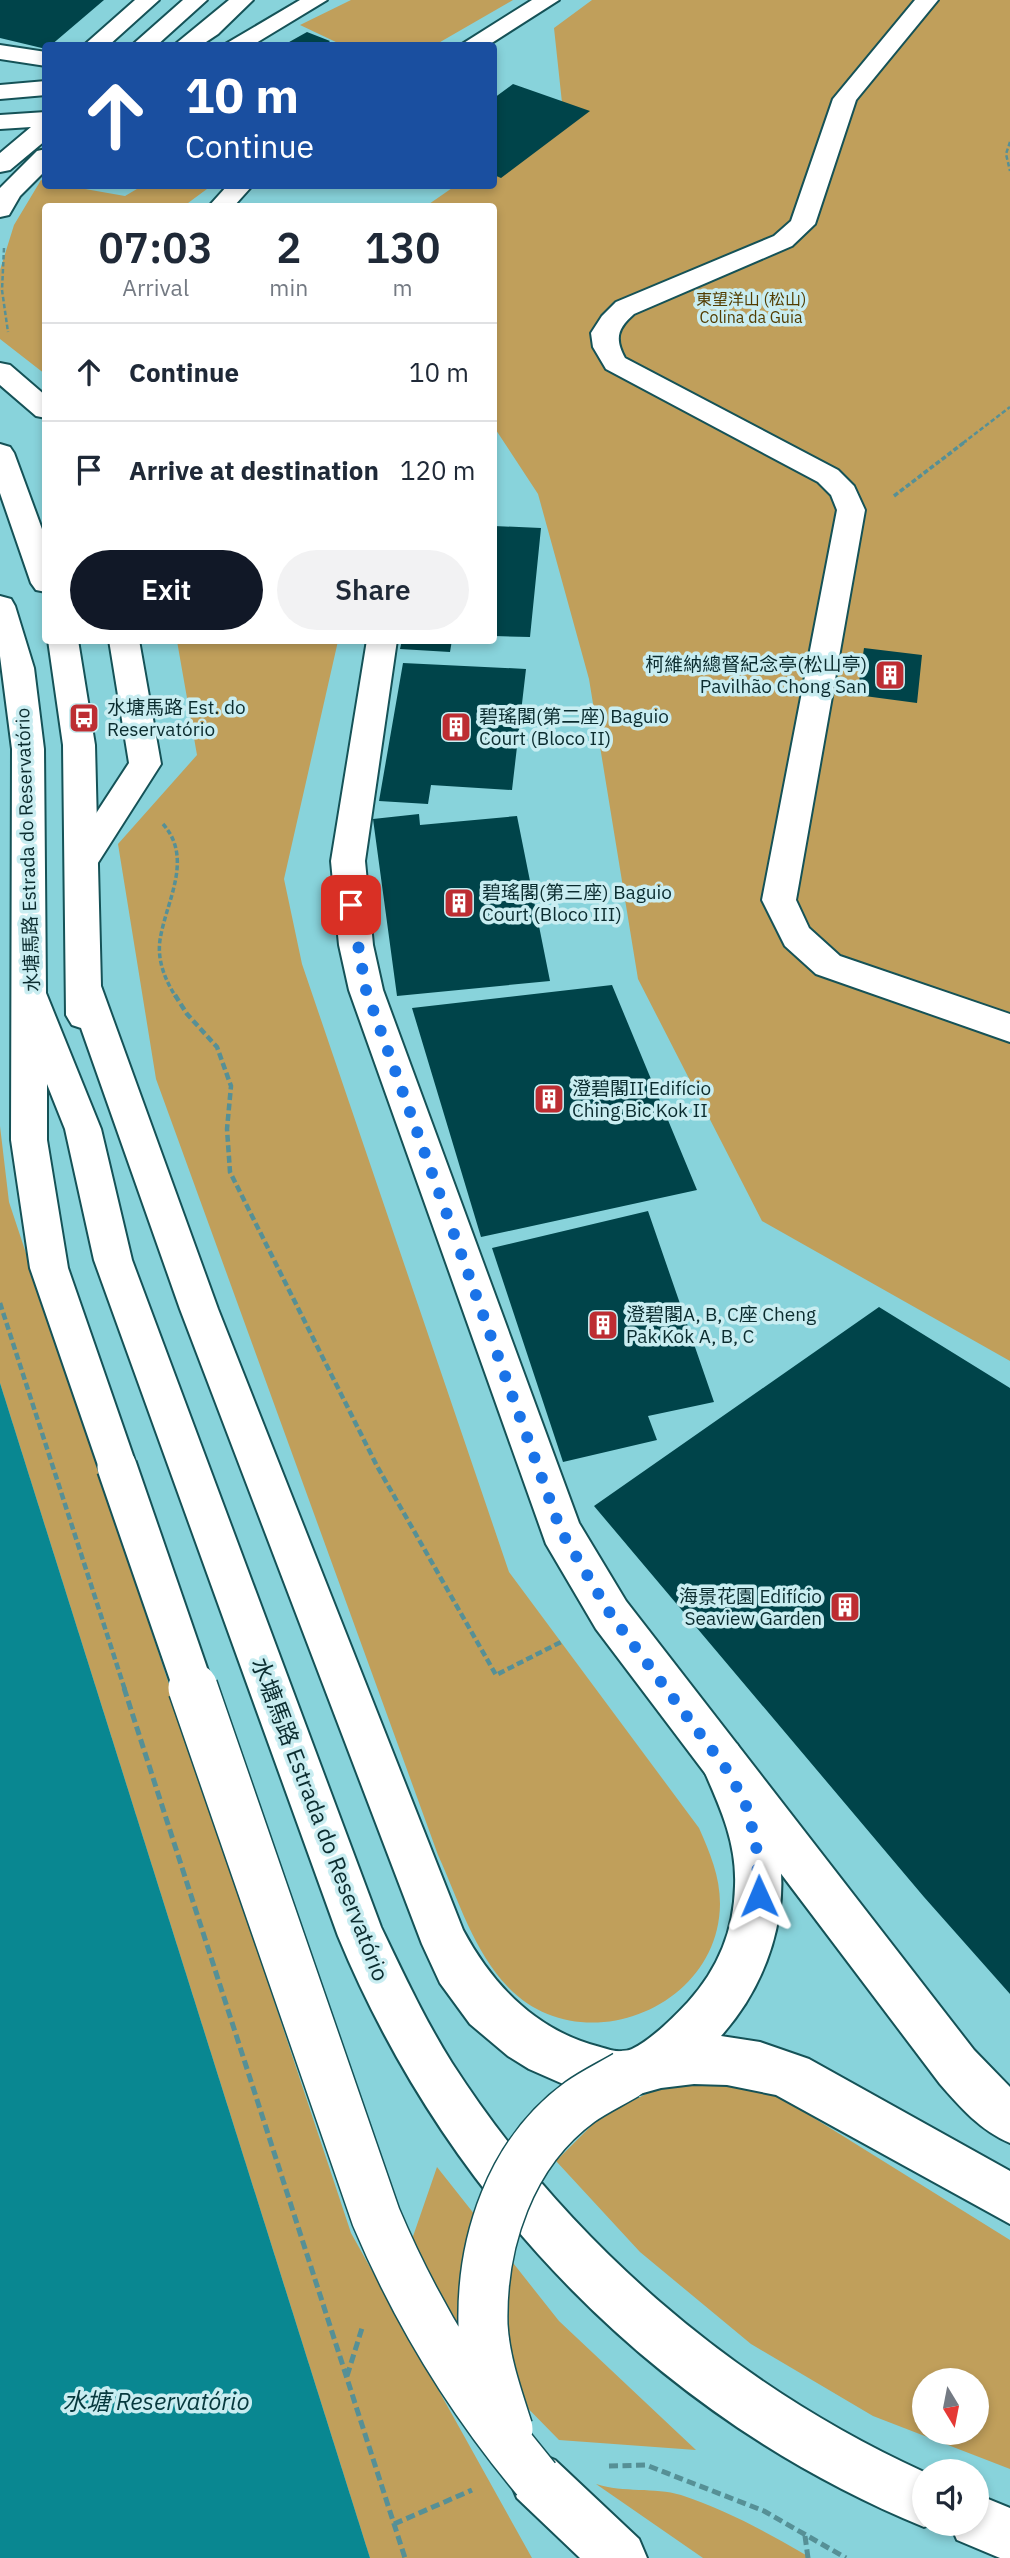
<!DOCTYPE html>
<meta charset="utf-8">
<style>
body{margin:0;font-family:"IBM Plex Sans","Noto Sans SC",sans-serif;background:#f2f2f3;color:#1f2937;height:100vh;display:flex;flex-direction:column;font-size:26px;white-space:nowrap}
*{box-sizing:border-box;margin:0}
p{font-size:23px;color:#747a83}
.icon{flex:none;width:38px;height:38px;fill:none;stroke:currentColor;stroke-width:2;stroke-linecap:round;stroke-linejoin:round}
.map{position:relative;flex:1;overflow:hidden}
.details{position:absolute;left:42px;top:203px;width:455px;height:441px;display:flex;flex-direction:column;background:#fff;border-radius:7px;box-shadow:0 4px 10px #0003}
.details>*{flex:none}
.guide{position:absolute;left:42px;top:42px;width:455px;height:147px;border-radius:7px;box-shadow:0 4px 10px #0003;background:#1a4fa0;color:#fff;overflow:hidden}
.needle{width:46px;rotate:170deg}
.controls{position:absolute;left:912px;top:2368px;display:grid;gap:14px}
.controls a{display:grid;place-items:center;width:77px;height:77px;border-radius:50%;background:#fff;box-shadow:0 4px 10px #0003;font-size:35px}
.pin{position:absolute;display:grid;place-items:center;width:60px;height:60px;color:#fff;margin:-30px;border-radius:14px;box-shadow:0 4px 10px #0006}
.me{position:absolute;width:77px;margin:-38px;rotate:359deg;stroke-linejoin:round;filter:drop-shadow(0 0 5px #0008)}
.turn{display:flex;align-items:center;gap:24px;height:147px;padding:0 28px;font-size:32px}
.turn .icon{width:91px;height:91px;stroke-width:2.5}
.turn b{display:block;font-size:49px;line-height:60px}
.eta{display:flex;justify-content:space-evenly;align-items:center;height:119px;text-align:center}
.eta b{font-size:42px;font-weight:600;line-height:49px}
.primary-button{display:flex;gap:14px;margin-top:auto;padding:14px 28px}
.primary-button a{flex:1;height:80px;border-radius:42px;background:#111827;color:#fff;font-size:28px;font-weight:600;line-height:80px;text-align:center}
.primary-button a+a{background:#f2f2f3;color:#1f2937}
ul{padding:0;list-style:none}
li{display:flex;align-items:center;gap:21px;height:98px;padding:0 28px;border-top:2px solid #e0e1e3}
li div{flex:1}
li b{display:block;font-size:26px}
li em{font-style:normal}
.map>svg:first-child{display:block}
.green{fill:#c09f5b;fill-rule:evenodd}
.water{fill:#098791}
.building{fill:#00444a}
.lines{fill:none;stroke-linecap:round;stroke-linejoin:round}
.minor-casing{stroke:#155257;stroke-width:4}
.major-casing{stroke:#155257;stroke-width:4}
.path-far3{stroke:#569096;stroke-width:2.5;stroke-dasharray:4.5 2.5;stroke-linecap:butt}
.path-far2{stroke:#569096;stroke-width:3.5;stroke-dasharray:5 2.5;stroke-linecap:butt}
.path-far1{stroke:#569096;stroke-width:4.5;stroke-dasharray:7 3.5;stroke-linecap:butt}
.path{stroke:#569096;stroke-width:5;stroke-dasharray:9 4.5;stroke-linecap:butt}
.minor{fill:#fff;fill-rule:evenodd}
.major{fill:#fff;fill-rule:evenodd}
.major-bridge-far1-casing{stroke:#155257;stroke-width:43;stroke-linecap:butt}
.major-bridge-casing{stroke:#155257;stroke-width:52;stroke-linecap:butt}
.major-bridge-far1{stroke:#fff;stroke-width:39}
.major-bridge{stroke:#fff;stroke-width:49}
.route{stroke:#1a73e8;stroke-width:12;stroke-dasharray:0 21.6}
.labels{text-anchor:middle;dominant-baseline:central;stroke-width:7;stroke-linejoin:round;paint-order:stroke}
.far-park-label{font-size:16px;fill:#523c01;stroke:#c9edf1}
.poi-label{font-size:19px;fill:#0b2c2f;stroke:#c9edf1;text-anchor:start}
.street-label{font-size:19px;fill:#0b2c2f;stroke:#c9edf1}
.near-street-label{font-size:23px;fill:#0b2c2f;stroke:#c9edf1}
.near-water-label{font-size:24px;font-style:italic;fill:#06383d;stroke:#c9edf1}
</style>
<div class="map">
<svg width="1010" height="2558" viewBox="0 0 1010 2558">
<rect width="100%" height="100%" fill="#88d3db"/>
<!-- green -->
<path class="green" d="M351 0H513L435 45H336L338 43 300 25Z
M592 0H1010V1361L762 1221 638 979 589 679 538 494 494 427V206H430L429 204 455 186H494V159L563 112 554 28Z
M41 180 45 181 46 186H68L125 196 142 186H211L184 206H46L45 374 0 339V270L14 225Z
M177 641H338L284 879 302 964 509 1572 699 1828C710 1853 720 1876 720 1904 719 2009 580 2063 508 1987 474 1952 458 1899 438 1855L156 1079 118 844 197 755Z
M0 1126 9 1202 351 2233 532 2558H370L0 1383Z
M716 2082 777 2095 1010 2240V2469L873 2416 751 2344 640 2252 556 2161 600 2117 656 2089ZM924 2380H976V2432H924Z
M437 2167 559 2321 696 2450 559 2440 455 2334 410 2245Z
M596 2484C624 2493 654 2487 681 2495 727 2510 770 2534 811 2558H703Z"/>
<!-- water -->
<path class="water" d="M0 1383 370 2558H0Z"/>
<!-- building -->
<path class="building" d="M0 0H104L50 46H46V49L0 38Z
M307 32 330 41 325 46H282Z
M513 84 590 111 501 178 494 175V98Z
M494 526 541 528 530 637 494 636Z
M402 640H452L450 652 400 649Z
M864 648 922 655 917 703 857 695Z
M403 663 526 669 512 790 431 785 428 804 379 801Z
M419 814 420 825 517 816 550 981 397 996 373 819Z
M612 985 697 1190 481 1237 412 1008Z
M648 1211 714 1402 648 1416 657 1440 563 1462 492 1248Z
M879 1307 1010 1388V1994L924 1897 594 1506Z"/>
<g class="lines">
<!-- minor casing -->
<g class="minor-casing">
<path id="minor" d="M135 0H159L108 46H83Z
M532 0H559L487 46H459Z
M915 0H938L856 100 815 224 792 246 634 314C618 328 614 338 625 358L838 470 854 486 865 510 796 900 809 928 840 956 1010 1014V1042L816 974 785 946 762 900 837 510 831 495 818 482 606 369 593 347 591 333 602 316 616 302 774 236 791 221 833 99Z
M0 45 46 52V66L0 59Z
M227 186H252L234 206H209Z
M0 363 10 365 46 396V418L36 416 0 385Z
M109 640H139L161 764 94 869 82 873 70 869 65 861 129 763Z
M367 640H397L365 861 373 945 383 990 579 1523 626 1601 974 2050 1010 2087V2143C980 2130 961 2108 940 2084L596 1629 546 1544 349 990 339 945 331 861Z"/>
</g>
<!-- major casing -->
<g class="major-casing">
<path id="major" d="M183 0H207L156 46H131Z
M229 0H253L218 34 200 46H173Z
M300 0H327L251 46H222Z
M46 81V95L0 99V85Z
M46 112V140L10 170 0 172V153L31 127 0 129V115Z
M46 149V170L20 196 9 215 0 217V188L37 151Z
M0 444 10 447 14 453 46 540V592L36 590 31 583 0 493Z
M0 596 11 599 15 606 34 668 44 749 46 993 101 1129 132 1260 381 1927C403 1973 425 2020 452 2063 566 2240 733 2385 924 2472V2524H932L924 2527C657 2417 448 2202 338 1936L94 1260 65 1129 47 1084V1140L68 1268 137 1467 131 1480 117 1485 103 1480 30 1268 11 1140 12 749 0 656Z
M48 640H78L95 745 101 986 218 1309 463 1930C493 1986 537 2031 600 2047 610 2050 622 2054 632 2049 651 2040 673 2018 688 2002 718 1969 734 1930 735 1886 737 1839 717 1801 699 1759L705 1744 721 1737 737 1744C753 1776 770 1807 777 1843 792 1911 767 1985 721 2036L760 2042 809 2059 1010 2171V2224L776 2095 727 2085 694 2084 661 2088 618 2100 570 2087 529 2069 508 2056 470 2024 440 1983 422 1944 180 1309 81 1028 72 1025 66 1015 63 745Z
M536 2452 555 2460 639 2539 647 2558H580L517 2498 509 2479 517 2460Z
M976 2494 1010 2508V2558H1000L957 2540 950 2524H976Z"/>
</g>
<!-- path-far3 -->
<path class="path-far3" d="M1010 142 1006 154 1010 171
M4 248 2 290 8 332
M963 443 1010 407"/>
<!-- path-far2 -->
<path class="path-far2" d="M894 496 966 441
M163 824C194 859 166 901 160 940 157 960 165 980 176 997"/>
<!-- path-far1 -->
<path class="path-far1" d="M175 995 187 1014 217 1047 231 1086 227 1129 230 1172 377 1466 496 1675 561 1642
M0 1303 125 1690"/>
<!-- path -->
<path class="path" d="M124 1688 405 2558
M347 2376 363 2325
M609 2466 646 2465 764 2511 846 2558
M394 2524 472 2490
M805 2536 808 2558"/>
<!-- minor -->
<use href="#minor" class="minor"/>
<!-- major -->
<use href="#major" class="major"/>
<!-- major-bridge-far1 casing -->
<g class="major-bridge-far1-casing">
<path id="major-bridge-far1" d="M117 1467 194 1690"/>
</g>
<!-- major-bridge casing -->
<g class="major-bridge-casing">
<path id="major-bridge" d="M193 1688 376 2217C417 2314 469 2399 536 2479
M508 2429C497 2395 485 2361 483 2325 481 2242 510 2153 580 2102 594 2092 611 2084 626 2075"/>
</g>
<!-- major-bridge-far1 -->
<use href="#major-bridge-far1" class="major-bridge-far1"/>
<!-- major-bridge -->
<use href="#major-bridge" class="major-bridge"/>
</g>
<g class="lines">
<!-- route -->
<path class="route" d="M351 905 366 990 561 1531 611 1615 730 1774 746 1806 756 1842 759 1896"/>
</g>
<!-- icons -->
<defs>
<g id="building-square" transform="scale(1.575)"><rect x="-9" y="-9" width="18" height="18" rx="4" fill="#bd2d32" stroke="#c9edf1"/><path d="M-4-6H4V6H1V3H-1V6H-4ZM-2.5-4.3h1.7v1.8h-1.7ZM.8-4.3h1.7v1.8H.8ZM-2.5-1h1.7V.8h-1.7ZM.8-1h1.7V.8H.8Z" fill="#fff"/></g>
<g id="bus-square" transform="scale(1.575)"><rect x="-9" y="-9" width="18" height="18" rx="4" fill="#bd2d32" stroke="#c9edf1"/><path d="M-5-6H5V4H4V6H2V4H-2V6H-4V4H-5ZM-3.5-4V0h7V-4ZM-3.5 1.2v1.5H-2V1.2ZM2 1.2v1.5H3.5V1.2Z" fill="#fff"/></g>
</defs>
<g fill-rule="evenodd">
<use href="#building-square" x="890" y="675"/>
<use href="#bus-square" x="84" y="718"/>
<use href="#building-square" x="456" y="727"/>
<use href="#building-square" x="459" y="903"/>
<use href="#building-square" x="549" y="1099"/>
<use href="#building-square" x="603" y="1325"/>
<use href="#building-square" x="845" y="1607"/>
</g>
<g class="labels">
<!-- far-park labels -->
<g class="far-park-label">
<text x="751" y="299">東望洋山 (松山)<tspan x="751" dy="18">Colina da Guia</tspan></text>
</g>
<!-- poi labels -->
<g class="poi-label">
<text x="867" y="664" text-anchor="end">柯維納總督紀念亭(松山亭)<tspan x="867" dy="22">Pavilhão Chong San</tspan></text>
<text x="107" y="707">水塘馬路 Est. do<tspan x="107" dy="22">Reservatório</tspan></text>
<text x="479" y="716">碧瑤閣(第二座) Baguio<tspan x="479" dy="22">Court (Bloco II)</tspan></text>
<text x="482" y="892">碧瑤閣(第三座) Baguio<tspan x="482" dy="22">Court (Bloco III)</tspan></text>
<text x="572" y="1088">澄碧閣II Edifício<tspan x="572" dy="22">Ching Bic Kok II</tspan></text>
<text x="626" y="1314">澄碧閣A, B, C座 Cheng<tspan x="626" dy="22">Pak Kok A, B, C</tspan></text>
<text x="822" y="1596" text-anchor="end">海景花園 Edifício<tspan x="822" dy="22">Seaview Garden</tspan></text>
</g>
<!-- street labels -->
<g class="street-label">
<text transform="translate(27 850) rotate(-92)">水塘馬路 Estrada do Reservatório</text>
</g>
<!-- near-street labels -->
<g class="near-street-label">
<text transform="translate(321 1819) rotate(69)">水塘馬路 Estrada do Reservatório</text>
</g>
<!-- near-water labels -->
<g class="near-water-label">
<text x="156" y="2401">水塘 Reservatório</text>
</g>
</g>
</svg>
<div class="controls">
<a><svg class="needle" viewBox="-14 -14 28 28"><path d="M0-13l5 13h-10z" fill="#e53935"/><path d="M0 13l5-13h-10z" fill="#747a83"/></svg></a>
<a><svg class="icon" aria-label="sound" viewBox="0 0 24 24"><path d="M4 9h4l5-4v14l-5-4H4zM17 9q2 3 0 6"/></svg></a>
</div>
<div class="pin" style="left:351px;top:905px;background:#d93025"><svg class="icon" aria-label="arrive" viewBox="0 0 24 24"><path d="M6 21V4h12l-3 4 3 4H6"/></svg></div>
<svg class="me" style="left:759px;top:1896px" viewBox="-20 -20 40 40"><path d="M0-17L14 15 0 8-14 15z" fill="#1a73e8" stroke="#fff" stroke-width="4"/></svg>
<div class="guide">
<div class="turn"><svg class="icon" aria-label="ahead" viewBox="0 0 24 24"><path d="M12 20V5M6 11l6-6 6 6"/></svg><div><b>10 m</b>Continue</div></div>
</div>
<section class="details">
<div class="eta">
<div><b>07:03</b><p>Arrival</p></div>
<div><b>2</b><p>min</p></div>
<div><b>130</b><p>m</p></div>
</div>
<ul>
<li><svg class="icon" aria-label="ahead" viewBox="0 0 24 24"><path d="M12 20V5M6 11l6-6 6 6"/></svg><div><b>Continue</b></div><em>10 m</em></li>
<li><svg class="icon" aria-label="arrive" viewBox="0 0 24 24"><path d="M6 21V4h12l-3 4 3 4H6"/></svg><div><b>Arrive at destination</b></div><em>120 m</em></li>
</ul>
<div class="primary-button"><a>Exit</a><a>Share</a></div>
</section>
</div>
